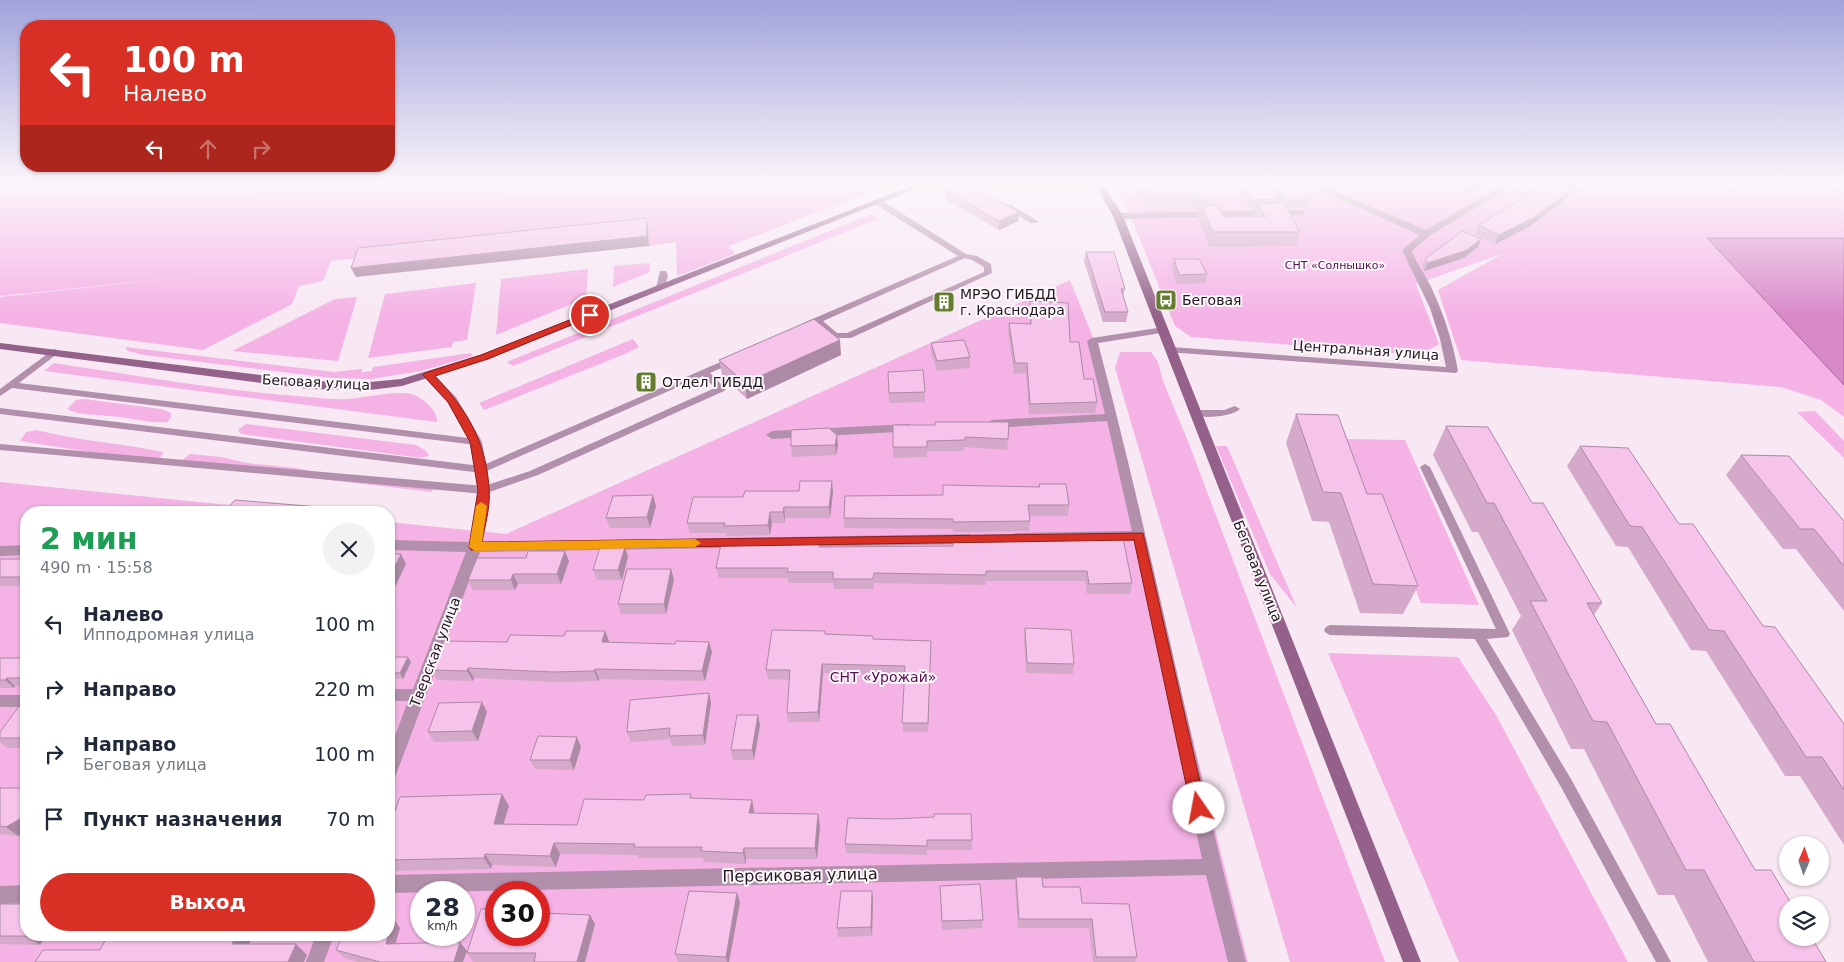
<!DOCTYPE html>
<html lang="ru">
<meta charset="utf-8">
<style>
body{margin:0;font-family:"DejaVu Sans",sans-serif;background:#f2f2f3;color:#1f2937;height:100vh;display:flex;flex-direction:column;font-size:19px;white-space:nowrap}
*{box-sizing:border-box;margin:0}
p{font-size:16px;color:#747a83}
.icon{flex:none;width:28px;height:28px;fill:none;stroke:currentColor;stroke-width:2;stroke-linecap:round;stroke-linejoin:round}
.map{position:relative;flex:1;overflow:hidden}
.panel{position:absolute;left:20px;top:506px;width:375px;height:435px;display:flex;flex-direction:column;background:#fff;border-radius:20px;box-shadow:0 1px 4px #0004}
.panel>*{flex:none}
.top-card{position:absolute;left:20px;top:20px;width:375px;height:152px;border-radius:20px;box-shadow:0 1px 4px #0004;background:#d93025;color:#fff;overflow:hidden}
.needle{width:32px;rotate:2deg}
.tools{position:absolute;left:1779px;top:836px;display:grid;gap:10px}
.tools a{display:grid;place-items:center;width:50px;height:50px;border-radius:50%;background:#fff;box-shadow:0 1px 4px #0004;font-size:25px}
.speed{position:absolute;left:410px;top:881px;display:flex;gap:10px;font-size:25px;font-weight:700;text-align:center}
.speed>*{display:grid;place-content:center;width:65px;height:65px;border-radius:50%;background:#fff;box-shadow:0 1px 4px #0004;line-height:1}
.speed small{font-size:12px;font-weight:400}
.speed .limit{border:8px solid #d22;background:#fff;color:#111}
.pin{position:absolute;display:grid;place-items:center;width:42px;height:42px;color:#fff;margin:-21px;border:2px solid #fff;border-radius:50%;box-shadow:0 1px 5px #0007}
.me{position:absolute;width:55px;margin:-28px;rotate:348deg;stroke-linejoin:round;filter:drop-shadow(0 0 4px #0008)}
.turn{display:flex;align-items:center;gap:18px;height:105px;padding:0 20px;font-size:22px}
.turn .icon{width:65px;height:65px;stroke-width:2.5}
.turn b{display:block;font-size:35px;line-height:42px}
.lanes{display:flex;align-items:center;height:48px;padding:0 20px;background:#0003;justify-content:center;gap:25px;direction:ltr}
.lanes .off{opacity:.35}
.round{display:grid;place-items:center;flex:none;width:52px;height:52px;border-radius:26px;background:#f2f2f3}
.head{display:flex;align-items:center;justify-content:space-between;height:85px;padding:0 20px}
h1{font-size:30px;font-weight:700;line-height:38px;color:#1e9e55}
.action{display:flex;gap:10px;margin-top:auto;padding:10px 20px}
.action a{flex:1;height:58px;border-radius:30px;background:#d93025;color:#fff;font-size:20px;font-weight:700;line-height:58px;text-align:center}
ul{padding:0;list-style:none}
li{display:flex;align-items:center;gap:15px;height:65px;padding:0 20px}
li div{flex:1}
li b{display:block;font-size:19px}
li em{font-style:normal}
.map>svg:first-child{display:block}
.green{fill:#f4b2e5;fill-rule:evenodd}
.water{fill:#d889c8;stroke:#a06794}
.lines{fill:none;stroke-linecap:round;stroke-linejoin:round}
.lane{fill:#b28faa;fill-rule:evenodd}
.street{fill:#b28faa;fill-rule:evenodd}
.secondary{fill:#936189;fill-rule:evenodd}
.wall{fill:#d4a9c9}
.shaded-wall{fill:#ac89a4}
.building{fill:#f6c4ea;stroke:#ac89a4}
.route{fill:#d93025;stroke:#8d1f18}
.slow{fill:#f59e0b}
.labels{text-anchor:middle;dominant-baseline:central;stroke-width:4;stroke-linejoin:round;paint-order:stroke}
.far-park-label{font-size:11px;fill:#57104d;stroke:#fef8fd}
.poi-label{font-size:14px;fill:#1e191c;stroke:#fef8fd;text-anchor:start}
.street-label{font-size:14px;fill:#1e191c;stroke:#fef8fd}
.park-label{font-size:14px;fill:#57104d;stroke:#fef8fd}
.near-street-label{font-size:16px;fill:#1e191c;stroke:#fef8fd}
</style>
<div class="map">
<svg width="1844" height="962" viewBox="0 0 1844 962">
<rect width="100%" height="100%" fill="#f7e8f3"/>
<!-- green -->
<path class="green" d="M0 183H894L729 246 735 254 677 276 676 242 649 246 648 228 331 261 323 281 299 286 292 304 203 350 0 323V297L195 276 0 296Z
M1113 183H1844V238H1707L1844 385V417L1821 400 1781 387 1461 360 1438 290 1504 253 1416 284 1439 344 1420 355 1191 337 1175 326 1130 215Z
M871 214 878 219 513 366 507 362Z
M650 263V272L613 287 614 266Z
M588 269 586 298 496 335 501 279Z
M1070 280 1094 340 1248 962H0V482L299 512H26V935H389V522L506 534ZM421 892H464V935H421ZM496 892H539V935H496Z
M476 283 467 340 453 342 452 347 368 358 385 294Z
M357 297 338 361 232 351 335 299Z
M633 339 639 347 625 354 484 410 479 403Z
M125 347 334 372 362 369V372L372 371 373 367 471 353 473 356 421 371 371 379 332 378 144 355 128 351Z
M1120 352H1151L1158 362 1163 381 1189 444 1385 962H1290L1115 368Z
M54 363C139 376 224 391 309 397 322 398 335 400 347 399 362 398 398 390 411 394 422 397 438 410 437 422L44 371Z
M84 399 161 409 171 413V417L168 422C148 424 129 417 109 416 95 414 80 416 67 409L76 400Z
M1815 411 1844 441V458L1797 412Z
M246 424 416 445 425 450 429 455 422 458 241 434 238 430Z
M37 430C78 441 121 443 163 452L159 460 134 459 20 441 26 432Z
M1345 439 1405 440 1479 605 1421 603 1391 525 1373 511Z
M1216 446H1227L1297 608 1270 574Z
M190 454 221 457 247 463 296 468 330 475 434 485 432 492 225 468 181 461Z
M1328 653 1458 657 1496 715 1628 962H1459Z"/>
<!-- water -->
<path class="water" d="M1707 238H1844V385Z"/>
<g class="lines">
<!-- lane -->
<path class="lane" d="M875 200H881L966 254 977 256 991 264 992 273 851 338H832L817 323 807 328H801V324L958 256 875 204ZM965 258 972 260 984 267V272L847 333H837L823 321Z
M1005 205H1011L1038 221 1037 223H1031L1005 209Z
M660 271H666L668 276 664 288 660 290 656 288Z
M54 349 57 350 58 352 57 354 19 383 476 439 481 442 476 445 12 388 0 396V389Z
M732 357 736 360 735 362 710 373 726 389 724 391 538 475 484 494 0 450V444L484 486 530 471 715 388 703 376 482 473 0 414V408L481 466Z
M1235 406 1240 409C1232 417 1198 420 1190 413L1195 410H1224Z
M1425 464 1430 467 1510 634 1508 637 1487 639 1571 779 1671 962H1656L1561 787 1475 639 1330 635 1326 633 1324 630 1326 627 1330 625 1496 629 1420 467Z"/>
<!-- street -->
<path class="street" d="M1304 183H1315L1426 230 1507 183H1517L1429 236 1412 251C1417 265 1426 275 1432 289 1444 315 1453 342 1458 371L1456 373 1167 352 1166 350 1171 347 1446 367 1440 339 1430 308 1402 250 1420 235Z
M1301 210 1304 211V215L1118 219 1113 216 1118 213Z
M1164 327 1169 330 1168 332 1098 343C1152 547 1193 757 1246 962H1228L1206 875 389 893V875L1202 859 1134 541 1016 543 1011 541 1009 538 1011 535 1016 533 1132 531 1107 421 992 428 986 424 992 420 1105 414 1087 341 1092 338Z
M428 372 432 373 456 397 482 442 490 490 482 542 969 534 974 536 976 539 974 542 969 544 480 552 397 772 395 777 389 779V752L408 701H389V689H413L466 552 389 550V540L469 542 478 490 470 442 447 402 422 375Z
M909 424 915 428 913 431 772 439 766 435 772 431Z
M26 545V555L0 556V546Z
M0 695H26V707H0Z
M26 885V903L0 904V886Z
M316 935H334L324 962H306Z"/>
<!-- secondary -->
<path class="secondary" d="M919 183H930L488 359 402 386 370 390 309 389 0 349V343L309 381 370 382 401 379 480 355Z
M1094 183H1102L1123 216 1421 962H1403L1113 216Z"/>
</g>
<!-- wall -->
<path class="wall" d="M1260 183H1299L1310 200 1308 208H1287L1300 232 1296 246 1210 247 1198 219 1200 210H1195L1193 206 1148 207 1140 193 1142 184 1210 200 1209 205 1224 217H1254L1256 209H1249L1242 197 1245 188 1264 187Z
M1449 183H1488L1469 194 1450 186 1451 184Z
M1712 183H1730L1725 187Z
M1828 183H1844V186Z
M1570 188 1567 198 1529 227 1495 244 1475 235 1479 225Z
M945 190 1019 212 1018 221 999 230 945 199Z
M1481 239 1478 247 1464 258 1424 271 1422 267 1425 259Z
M1086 252 1125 289 1123 296 1128 312 1126 322H1103L1084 261Z
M1174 259 1207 274 1205 283 1177 284 1172 269Z
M1030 301 1070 342 1084 379 1097 402 1095 413 1029 414 1026 373 1014 374 1008 333 1009 323 1030 324Z
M931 343 970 357V368L937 371 931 353Z
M841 355 747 399 722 375 719 360Z
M888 372 925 392V402L889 403Z
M1296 414 1367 494 1418 586 1403 614 1360 613 1329 522 1312 521 1286 443Z
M893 425 1008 439 1007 450 964 447V451H927V457L893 458Z
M1446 426 1532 503 1602 603 1594 615 1656 724 1755 870 1826 962H1708L1674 895H1658L1584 749H1571L1512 630 1521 616 1478 532H1472L1433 455Z
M791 430 838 445 836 455 792 457 791 446Z
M1580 446 1679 524 1844 724V845L1800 776H1785L1706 651 1691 650 1628 547 1616 546 1567 466Z
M1741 455 1844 521V611L1796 549H1783L1726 475Z
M1039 484 1069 505 1068 516H1029L1030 521 1029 531 953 532V529L844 528V518L943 495V485L1039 487Z
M833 492 830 518H785V523H772L770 535 726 536V533H690L687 523 743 497Z
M656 506 650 528H610L606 518Z
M766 539 767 543H819L820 547 953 546 1032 540 1132 583 1130 594H1087L1085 581H986V585L874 583V589H834L833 583H788V578H719L716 568Z
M389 554 406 564 394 589H389Z
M628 557 622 580H597L593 570Z
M0 559H26V586H0Z
M569 561 561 584H518L515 590H473L468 580Z
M671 569 674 580 666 614H621L618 604Z
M1025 628 1074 664 1073 674 1026 673 1024 639Z
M605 631 609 641 608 643 675 644 709 642 712 652 705 681 599 679 598 681 557 682 474 678 473 681 437 680 431 670 507 642 564 636Z
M825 631V634L874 639 931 641 928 732H903L905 675 823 673 819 722H788L787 713 790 680 768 679 766 670Z
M389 657 411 662 403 679 389 678Z
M0 658H26V686H15L14 688H0Z
M711 703 705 745 672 746 670 739 631 742 627 732Z
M26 705V748H7L0 742V732Z
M487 712 478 741 434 742 428 732Z
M760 725 754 760H733L731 750Z
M581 747 574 770 535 769 530 760Z
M0 788 18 836 0 834Z
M502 794 509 806 503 824 577 825 644 800 691 794 692 798 752 800 754 811V813L818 814 820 826 817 859H746V864L704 862 703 858H639L638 855 560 854 556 867 492 865 491 869 389 871V860Z
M848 818 972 840V850H927V855L846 853 845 844Z
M1016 877 1082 903 1137 957 1135 962H1093L1089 928H1018L1015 886Z
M940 886 983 920 982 928 942 930Z
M873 900 872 936 838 937 837 928Z
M740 902 729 962H678L675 954Z
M0 904 40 945 0 944Z
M543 909 545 913 595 924 585 962H473L467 953Z
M389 912 400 928 396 943 467 951 463 962H358L344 958 336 950 389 935Z"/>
<!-- shaded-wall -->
<path class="shaded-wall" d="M1479 183H1488L1469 194 1472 187Z
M1565 183H1582L1557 194 1561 185Z
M1572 189 1567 198 1529 227 1495 244 1499 235Z
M1019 212 1018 221 999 230V221Z
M646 218 648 228 649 246 356 277 351 268Z
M1481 239 1478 247 1464 258 1424 271 1428 263Z
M840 340 841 355 747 399 745 383Z
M837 435 838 445 836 455 835 445Z
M832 481 833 492 830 518 829 507Z
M653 495 656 506 650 528 647 517Z
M319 507 322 512H314Z
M784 507 785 518V523L783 512Z
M770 512 772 523 770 535 768 525Z
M625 547 628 557 622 580 618 570Z
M565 551 569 561 561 584 557 574Z
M401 554 406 564 394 589 389 579Z
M671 569 674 580 666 614 664 604Z
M513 574 518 584 515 590 511 580Z
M605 631 609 641 606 653 602 642Z
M709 642 712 652 705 681 702 671Z
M408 657 411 662 403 679 400 673Z
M822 664 823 673 819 722 818 712Z
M468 668 474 678 473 681 467 671Z
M595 669 599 679 598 681 594 671Z
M7 678 15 686 14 688 5 680Z
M709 693 711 703 705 745 703 735Z
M482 702 487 712 478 741 472 731Z
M758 715 760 725 754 760 752 750Z
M577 737 581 747 574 770 570 760Z
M502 794 509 806 500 835 494 824Z
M752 800 754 811 752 825 749 813Z
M26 808V832L18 836 6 827Z
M818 814 820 826 817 859 815 848Z
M554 843 560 854 556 867 550 856Z
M744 848 746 859V864L743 853Z
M485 854 492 865 491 869 484 858Z
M872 891 873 900 872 936 871 927Z
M737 893 740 902 729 962H727L726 957Z
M389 912 400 928 393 952 386 944 389 935Z
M590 915 595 924 585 962H577Z
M28 935H46L40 945 27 936Z
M236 935H253L245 955 232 944Z
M460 942 467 951 463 962H454Z
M296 944 307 955 304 962H288Z"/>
<!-- building -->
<path class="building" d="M963 183H966L1019 212 999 221 945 190Z
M1161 183H1200L1210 200H1197L1195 196 1149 198 1142 184Z
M1270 183H1299L1310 200H1286Z
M1462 183H1479L1472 187Z
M1547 183H1565L1561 185 1572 189 1533 218 1499 235 1479 225Z
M1272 187 1278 199 1251 200 1245 188Z
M1284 203 1300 232H1213L1201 205H1217L1224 217H1265L1258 204Z
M646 218 647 236 351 268 358 248Z
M1462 231 1481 239 1467 250 1428 263 1425 259Z
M1086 252H1114L1125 289H1121L1128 312H1105Z
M1174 259H1199L1207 274 1179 275Z
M1030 301 1068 303 1070 342H1079L1084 379H1093L1097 402 1030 404 1027 363H1015L1009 323 1031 324Z
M814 319 840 340 745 383 719 360Z
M964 340 970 357 937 361 931 343Z
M923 370 925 392 889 393 888 372Z
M1296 414 1338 415 1367 494H1382L1418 586 1373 584 1341 493 1323 492Z
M935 422H1009L1008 439 965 437V440L927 441V447H893V425H935Z
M1446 426 1488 427 1532 503H1543L1602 603H1587L1656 724H1670L1755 870H1771L1792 905H1788V938H1812L1826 962H1754L1704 870H1686L1607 722 1593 721 1530 601H1547L1494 503H1487Z
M829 428 837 435 835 445 791 446V430Z
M1580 446 1628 448 1679 524H1693L1763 626 1775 627 1844 724V790L1822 757H1806L1724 631 1709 630 1642 527 1630 526Z
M1741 455 1789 456 1844 521V566L1814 529H1800Z
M800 481H832L829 507H784L783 512H770L768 525 724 526 725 523H687L693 497H743L745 491H799Z
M1039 484H1066L1069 505H1028L1030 521 953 522V519L844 518 845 496 943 495V485L1040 487Z
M653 495 647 517 606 518 613 496Z
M235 500 319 507 314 512H224Z
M1031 534 1032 540 1123 538 1132 583 1089 584 1087 571H986V575L874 573 873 579H833V572H787L788 568H716L722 539H766L765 543H819V547L953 546V536Z
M600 547H625L618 570H593Z
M528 551H565L557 574H513L511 580H468L477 558H526Z
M389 554H401L389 579Z
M0 559H26V577H0Z
M627 569H671L664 604H618Z
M1025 628 1071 630 1074 664 1027 663Z
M772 630 825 631V634L873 636V639L931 641 928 723H902L905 666 822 664 818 712 787 713 790 670H766Z
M566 631H605L602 642 675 644 676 641 709 642 702 671 595 669 594 671 553 672 468 668 467 671 431 670 444 641 507 642 510 635 564 636Z
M389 657H408L400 673H389Z
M0 658H26V678H7L5 680H0Z
M709 693 703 735 669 736 670 728 627 732 630 700Z
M482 702 472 731 428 732 439 703Z
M20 705H26V738H0V732Z
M737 715H758L752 750H731Z
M538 736 577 737 570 760H530Z
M0 788H26V808L20 819 6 827 0 826Z
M502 794 494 824 577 825 584 799 644 800 646 795 691 794 690 798 752 800 749 813 818 814 815 848H744L743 853 701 851 702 847H634L635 844 554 843 550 856 485 854 484 858 389 860V827L400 797Z
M934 814H971L972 840H927V846L845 844 848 818 892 819 934 817Z
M1016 877H1042L1043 887H1080L1082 903 1129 904 1137 957H1096L1092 919H1019Z
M980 884 983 920 942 921 940 886Z
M689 891 737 893 726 957 675 954Z
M841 891H872L871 927 837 928Z
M0 904H26V935H28L27 936H0Z
M481 909H496V935H539V909H543L542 913 590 915 577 962H534L536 953H467Z
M389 913 393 919 389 933Z
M108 935H236L232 944H296L288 962H35L43 950H100Z
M343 935H388L386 944 460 942 454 962H380L336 950Z"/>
<!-- sky -->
<linearGradient id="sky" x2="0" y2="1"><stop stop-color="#a1a3db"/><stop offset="0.58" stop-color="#fbf5fa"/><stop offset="1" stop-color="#fbf5fa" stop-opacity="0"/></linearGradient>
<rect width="1844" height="317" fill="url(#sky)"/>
<!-- route -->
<path class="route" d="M587 313H590L595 315 488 359 435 376C467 410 486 441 489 488 491 505 485 525 482 542L1143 533 1206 808 1204 813 1199 815 1193 813 1191 808 1134 540 471 550 469 547 478 490 470 442 448 402 423 375 425 373 481 355Z"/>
<!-- slow -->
<path class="slow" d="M481 502 487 506 482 542 695 539 701 543 695 547 475 551 469 547 476 506Z"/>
<!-- icons -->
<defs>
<g id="bus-square" transform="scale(1.125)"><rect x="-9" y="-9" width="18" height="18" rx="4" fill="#637c2e" stroke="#fef8fd"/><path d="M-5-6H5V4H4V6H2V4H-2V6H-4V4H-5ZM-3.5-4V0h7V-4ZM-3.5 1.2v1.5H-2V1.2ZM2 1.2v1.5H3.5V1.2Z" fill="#fff"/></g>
<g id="building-square" transform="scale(1.125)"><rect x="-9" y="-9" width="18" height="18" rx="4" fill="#637c2e" stroke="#fef8fd"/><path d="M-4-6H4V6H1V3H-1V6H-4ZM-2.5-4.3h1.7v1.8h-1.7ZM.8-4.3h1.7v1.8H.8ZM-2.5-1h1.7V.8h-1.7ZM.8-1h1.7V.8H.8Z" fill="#fff"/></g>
</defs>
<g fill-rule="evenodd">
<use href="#bus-square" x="1166" y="300"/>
<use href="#building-square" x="944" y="302"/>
<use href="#building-square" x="646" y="382"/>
</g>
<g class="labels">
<!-- far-park labels -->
<g class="far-park-label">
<text x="1335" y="265">СНТ «Солнышко»</text>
</g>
<!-- poi labels -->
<g class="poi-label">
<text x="960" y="294">МРЭО ГИБДД<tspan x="960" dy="16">г. Краснодара</tspan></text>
<text x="1182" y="300">Беговая</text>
<text x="662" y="382">Отдел ГИБДД</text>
</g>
<!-- street labels -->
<g class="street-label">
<text transform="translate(1366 350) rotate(4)">Центральная улица</text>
<text transform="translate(316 382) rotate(3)">Беговая улица</text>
<text transform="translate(1258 571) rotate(68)">Беговая улица</text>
<text transform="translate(435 652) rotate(-69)">Тверская улица</text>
</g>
<!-- park labels -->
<g class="park-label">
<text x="883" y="677">СНТ «Урожай»</text>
</g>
<!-- near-street labels -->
<g class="near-street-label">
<text transform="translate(800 875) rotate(-1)">Персиковая улица</text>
</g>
</g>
</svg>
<div class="tools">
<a><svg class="needle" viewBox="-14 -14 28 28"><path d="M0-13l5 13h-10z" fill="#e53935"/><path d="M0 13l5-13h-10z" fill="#747a83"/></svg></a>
<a><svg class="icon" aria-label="layers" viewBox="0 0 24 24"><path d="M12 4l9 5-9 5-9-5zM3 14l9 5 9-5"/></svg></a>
</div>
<div class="speed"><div>28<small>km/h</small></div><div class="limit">30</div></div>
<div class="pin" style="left:590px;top:315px;background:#d93025"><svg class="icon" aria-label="arrive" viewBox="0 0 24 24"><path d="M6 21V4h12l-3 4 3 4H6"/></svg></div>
<svg class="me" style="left:1199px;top:808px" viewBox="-20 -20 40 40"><circle r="19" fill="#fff"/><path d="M0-13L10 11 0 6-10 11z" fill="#d93025"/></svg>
<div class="top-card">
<div class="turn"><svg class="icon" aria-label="left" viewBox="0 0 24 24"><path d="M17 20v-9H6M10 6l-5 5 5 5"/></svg><div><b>100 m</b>Налево</div></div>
<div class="lanes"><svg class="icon" aria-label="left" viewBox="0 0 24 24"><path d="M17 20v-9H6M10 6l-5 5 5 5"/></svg><svg class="icon off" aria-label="ahead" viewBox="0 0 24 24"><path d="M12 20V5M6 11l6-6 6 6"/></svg><svg class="icon off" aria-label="right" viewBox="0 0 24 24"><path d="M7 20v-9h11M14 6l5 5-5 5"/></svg></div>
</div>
<section class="panel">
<div class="head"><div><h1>2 мин</h1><p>490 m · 15:58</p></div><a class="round"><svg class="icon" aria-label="close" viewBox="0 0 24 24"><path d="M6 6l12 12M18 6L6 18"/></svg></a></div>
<ul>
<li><svg class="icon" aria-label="left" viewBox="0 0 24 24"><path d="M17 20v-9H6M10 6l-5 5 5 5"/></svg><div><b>Налево</b><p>Ипподромная улица</p></div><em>100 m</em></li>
<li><svg class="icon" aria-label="right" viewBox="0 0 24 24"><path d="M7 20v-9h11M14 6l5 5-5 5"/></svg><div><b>Направо</b></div><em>220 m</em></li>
<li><svg class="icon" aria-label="right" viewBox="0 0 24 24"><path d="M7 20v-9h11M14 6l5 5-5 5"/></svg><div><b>Направо</b><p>Беговая улица</p></div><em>100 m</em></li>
<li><svg class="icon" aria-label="arrive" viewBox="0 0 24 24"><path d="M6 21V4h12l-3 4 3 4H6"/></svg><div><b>Пункт назначения</b></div><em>70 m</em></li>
</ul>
<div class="action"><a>Выход</a></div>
</section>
</div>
